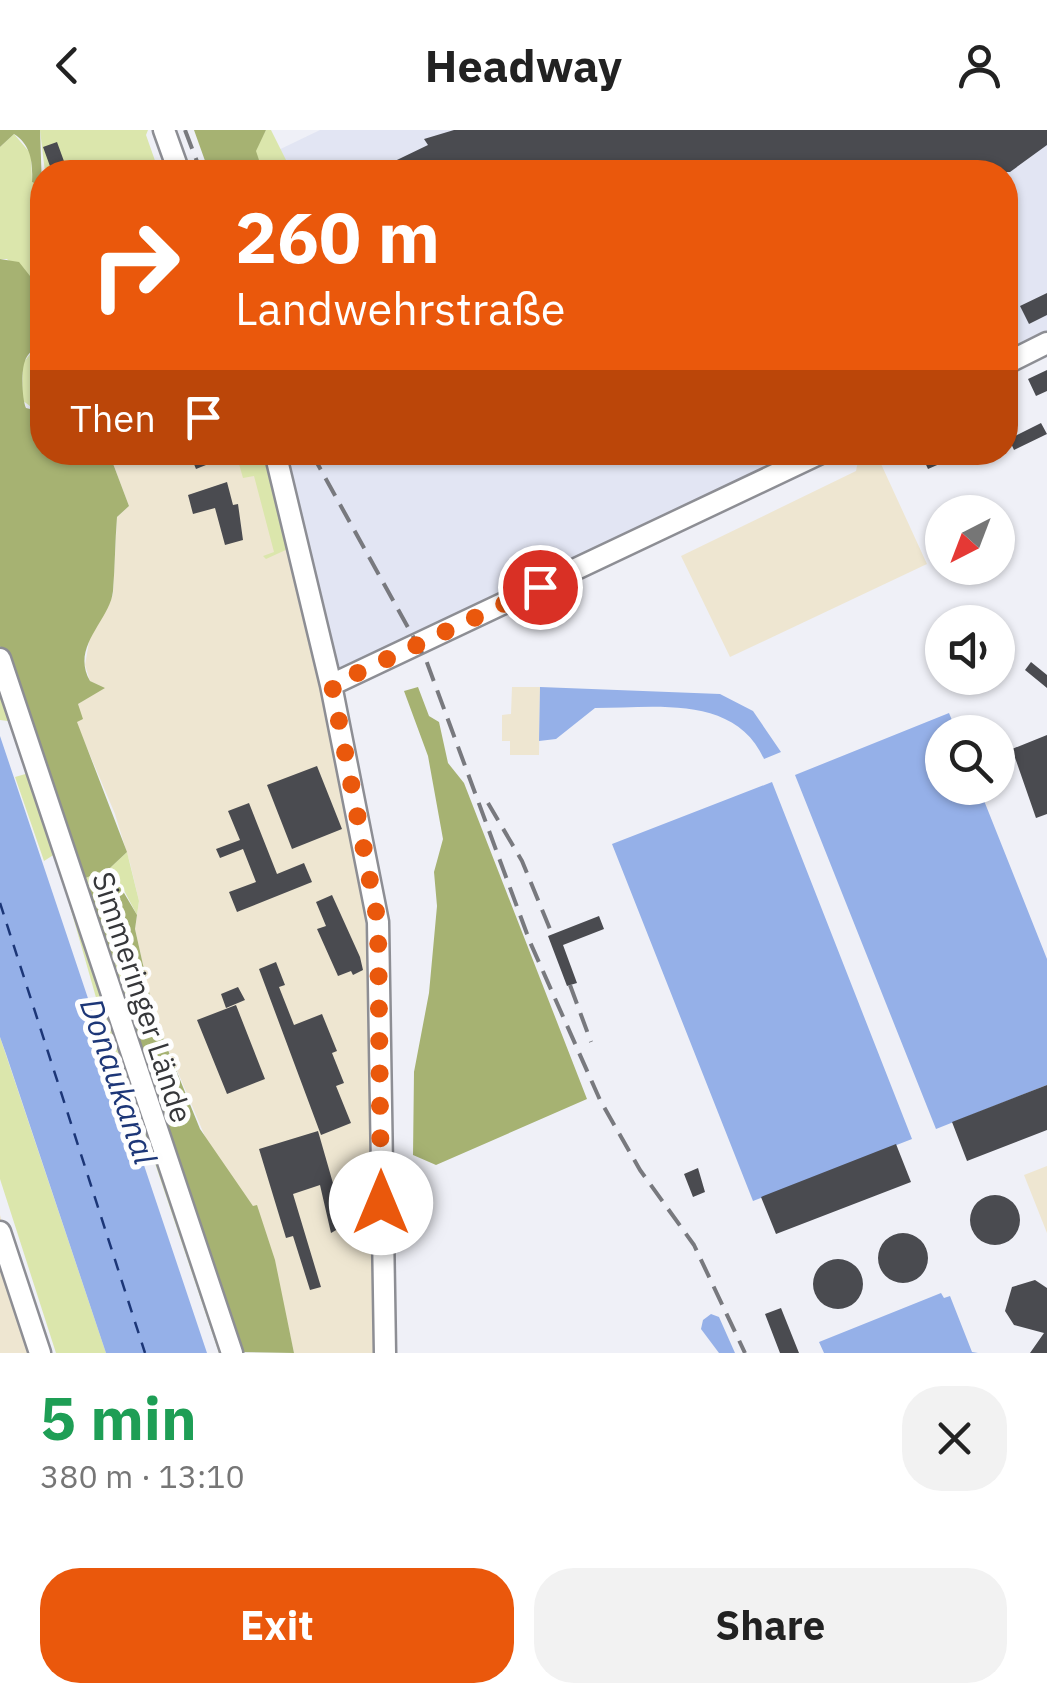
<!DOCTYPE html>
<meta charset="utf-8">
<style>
body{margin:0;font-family:"IBM Plex Sans",sans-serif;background:#f2f2f2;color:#222;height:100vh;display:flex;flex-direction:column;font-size:38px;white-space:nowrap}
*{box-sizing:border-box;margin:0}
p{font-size:32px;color:#767676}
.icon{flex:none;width:55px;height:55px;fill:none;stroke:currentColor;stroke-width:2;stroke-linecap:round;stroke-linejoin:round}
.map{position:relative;height:1223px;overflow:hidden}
.drawer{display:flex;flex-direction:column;background:#fff;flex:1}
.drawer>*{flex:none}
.hud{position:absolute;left:30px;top:30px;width:988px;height:305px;border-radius:40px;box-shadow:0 2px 8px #0004;background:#ea580c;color:#fff;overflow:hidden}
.needle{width:65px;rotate:222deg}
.controls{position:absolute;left:925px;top:365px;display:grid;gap:20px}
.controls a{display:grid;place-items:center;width:90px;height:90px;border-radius:50%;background:#fff;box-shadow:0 2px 8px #0004;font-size:50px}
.pin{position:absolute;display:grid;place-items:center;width:85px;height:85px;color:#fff;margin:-42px;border:5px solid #fff;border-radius:50%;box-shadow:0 2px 10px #0007}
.me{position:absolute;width:110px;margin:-55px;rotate:0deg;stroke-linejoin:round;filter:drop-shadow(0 0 8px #0008)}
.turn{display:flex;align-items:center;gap:35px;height:210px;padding:0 40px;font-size:45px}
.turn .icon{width:130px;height:130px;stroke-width:2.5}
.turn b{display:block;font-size:70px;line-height:85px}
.then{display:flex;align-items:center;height:95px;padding:0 40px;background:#0003;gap:20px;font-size:38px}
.round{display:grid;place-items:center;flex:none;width:105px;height:105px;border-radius:40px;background:#f2f2f2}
.summary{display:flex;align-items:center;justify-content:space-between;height:170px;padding:0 40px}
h1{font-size:60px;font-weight:800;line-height:75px;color:#1e9e55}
.button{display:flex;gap:20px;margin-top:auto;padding:20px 40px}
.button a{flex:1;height:115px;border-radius:40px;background:#ea580c;color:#fff;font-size:40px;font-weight:800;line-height:115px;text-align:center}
.button a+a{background:#f2f2f2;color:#222}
header{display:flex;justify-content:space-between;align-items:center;height:130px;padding:0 40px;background:#fff;font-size:45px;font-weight:800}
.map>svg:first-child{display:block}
.built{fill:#e2e5f3}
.industrial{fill:#eee6d1}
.green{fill:#dbe6ac}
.forest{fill:#a6b272}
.water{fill:#95b0e8}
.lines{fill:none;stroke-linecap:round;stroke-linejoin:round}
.ferry{stroke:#1c3677;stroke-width:2.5;stroke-dasharray:12 10;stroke-linecap:butt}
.building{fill:#4a4b50}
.minor-casing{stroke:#8d8e94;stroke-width:25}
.minor{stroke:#fff;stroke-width:20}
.rail{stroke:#78797e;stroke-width:4;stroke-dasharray:20 10;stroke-linecap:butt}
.route{stroke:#ea580c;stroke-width:18;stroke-dasharray:0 32.4}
.labels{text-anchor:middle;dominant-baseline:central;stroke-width:10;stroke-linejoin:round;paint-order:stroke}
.street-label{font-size:30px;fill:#353639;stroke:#fefefe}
.water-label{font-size:32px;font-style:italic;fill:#1c3677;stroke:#fefefe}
</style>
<header><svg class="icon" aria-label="back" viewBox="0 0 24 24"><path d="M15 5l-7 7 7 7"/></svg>Headway<svg class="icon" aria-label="person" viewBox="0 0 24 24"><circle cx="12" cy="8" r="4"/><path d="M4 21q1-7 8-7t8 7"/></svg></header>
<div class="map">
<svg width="1047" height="1223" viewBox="0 0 1047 1223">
<rect width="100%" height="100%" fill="#eff0f7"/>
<!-- built -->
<path class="built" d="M320 0H1047V213L1005 234V42H233Z
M275 323H823L331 555Z"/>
<!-- industrial -->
<path class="industrial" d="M109 323H253L234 331 266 340 324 568 362 751 368 825 374 1223H294L272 1122 253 1076 209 1016 155 888 135 799 139 771 130 733 115 684 76 592 78 574 103 558 90 551 85 535 90 506 113 465 117 387 129 376Z
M876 323 927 434 730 527 681 426 856 341 858 331Z
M512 557H540L539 625H510V611H502V585L511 584Z
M1047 1036V1103L1024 1045Z
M0 1085 44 1223H0Z"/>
<!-- green -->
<path class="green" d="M40 0H148L146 5 159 42H45Z
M266 0H271L292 42H263L255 21Z
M14 4 31 24 32 52 42 57V282L39 283 22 270 23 233 40 212 42 204 31 187 32 155 7 129H0V17Z
M253 323 264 330 290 418 266 429 263 426 274 422 254 346 243 348 239 334 233 331Z
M0 538 229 1223H219L138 983 113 927 55 724 44 731 15 647 29 643 8 591 0 590Z
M127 722 139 771 137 785 119 751 80 764 76 752 110 738Z
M101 824 128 842 139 887 132 902Z
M0 907 106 1223H56L0 1049Z"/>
<!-- forest -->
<path class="forest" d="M0 0H40L42 57 32 52C33 32 31 15 14 4L0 17Z
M194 0H266L256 21 263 42H209Z
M0 129 19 132 30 146 31 187 42 204C40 218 29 219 25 231 21 240 22 270 26 278L42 282V322L109 323 129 376 117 387C115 412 115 436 113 461 110 491 70 516 90 551L105 558 78 574 83 589 77 592 127 722 110 738 76 752 0 516Z
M418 557 429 586 439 592 448 633 464 653 587 969 436 1035 413 1025 414 942 429 863 437 776 434 742 443 709 428 626 404 561Z
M114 746 137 785 135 799 155 888 200 999 253 1076 257 1075 275 1130 294 1223 236 1222 132 902 138 887 128 842 101 824 80 764Z"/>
<!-- water -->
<path class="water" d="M540 557 720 564 753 581 781 622 764 629C735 564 654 578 595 578L556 609 539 611Z
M949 583 957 602H942V658H979L1047 829V955L936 999 795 645Z
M0 606 207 1223H106L6 924 0 907Z
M772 652 912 1009 753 1071 612 714Z
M941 1163 944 1168 950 1166 972 1222 978 1223H824L819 1212Z
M711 1184 719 1187 735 1223H719L701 1199 703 1190Z"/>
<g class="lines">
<!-- ferry -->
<path class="ferry" d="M0 773 145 1223"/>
</g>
<!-- building -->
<path class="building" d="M454 0H1047V15L1010 42H372L428 15 424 9Z
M57 12 65 34 51 39 43 17Z
M1047 163V185L1029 194 1020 176Z
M1047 240V261L1036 266 1028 249Z
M1041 293 1047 304 1014 320 1009 309Z
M189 322H236V323L196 339Z
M920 322H940L944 332 928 339Z
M227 352 233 375 238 374 243 410 225 415 215 378 193 384 188 365Z
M1031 532 1047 545V558L1025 540Z
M1047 605V684L1036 688 1012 619Z
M317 636 342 699 292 719 267 655Z
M249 673 277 744 304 733 312 752 237 782 229 762 256 752 243 719 220 728 216 719 240 710 228 681Z
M332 765 360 827 363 840 353 845 351 841 338 846 317 799 326 796 316 772Z
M599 786 604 799 563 815 577 853 567 856 548 806Z
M276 832 285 855 279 857 294 895 322 884 337 921 332 923 344 953 336 956 351 993 321 1005 259 839Z
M238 857 245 870 226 878 221 864Z
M236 875 265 949 227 964 197 890Z
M1047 955V1000L967 1031 952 992Z
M318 1001 345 1095 331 1103 320 1055 293 1064 321 1157 310 1160 293 1106 286 1108 259 1019Z
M896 1014 911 1052 776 1104 761 1067Z
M698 1038 705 1062 693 1067 684 1044Z
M970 1090a25 25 0 1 1 50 0a25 25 0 1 1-50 0Z
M878 1128a25 25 0 1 1 50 0a25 25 0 1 1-50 0Z
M813 1154a25 25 0 1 1 50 0a25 25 0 1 1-50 0Z
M1035 1150 1047 1158V1223H1030L1044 1203 1014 1195 1005 1181 1012 1157Z
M781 1178 799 1223H780L765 1184Z"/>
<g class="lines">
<!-- minor casing -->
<g class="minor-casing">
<path id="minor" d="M164 0 179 42
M1005 234 1047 213
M275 322 331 555 378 792 385 1223
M0 529 232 1223
M331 555 823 322
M0 1102 40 1223"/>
</g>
<!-- minor -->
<use href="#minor" class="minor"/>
<!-- rail -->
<path class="rail" d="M185 0 201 42
M311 322 426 530 530 812 600 970 640 1040 694 1115 745 1223
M488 673 522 731 552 804
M570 855 591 912"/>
</g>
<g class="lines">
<!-- route -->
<path class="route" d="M381 1073 378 792 332 555 540 457"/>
</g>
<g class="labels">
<!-- street labels -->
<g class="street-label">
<text transform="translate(143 867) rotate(72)">Simmeringer Lände</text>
</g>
<!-- water labels -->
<g class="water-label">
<text transform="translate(119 951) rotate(71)">Donaukanal</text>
</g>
</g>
</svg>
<div class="controls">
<a><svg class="needle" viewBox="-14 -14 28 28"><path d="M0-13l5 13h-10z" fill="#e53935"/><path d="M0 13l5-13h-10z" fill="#767676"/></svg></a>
<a><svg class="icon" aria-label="sound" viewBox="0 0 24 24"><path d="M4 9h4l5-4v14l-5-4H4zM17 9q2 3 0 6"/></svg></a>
<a><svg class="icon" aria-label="search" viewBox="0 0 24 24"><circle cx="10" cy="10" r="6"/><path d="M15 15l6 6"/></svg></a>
</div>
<div class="pin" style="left:540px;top:457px;background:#d93025"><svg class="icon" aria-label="arrive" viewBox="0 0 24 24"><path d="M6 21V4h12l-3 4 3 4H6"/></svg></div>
<svg class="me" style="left:381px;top:1073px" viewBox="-20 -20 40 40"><circle r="19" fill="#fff"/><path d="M0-13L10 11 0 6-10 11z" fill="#ea580c"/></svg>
<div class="hud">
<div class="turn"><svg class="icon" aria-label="right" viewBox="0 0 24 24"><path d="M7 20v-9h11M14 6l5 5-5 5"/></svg><div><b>260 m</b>Landwehrstraße</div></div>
<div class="then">Then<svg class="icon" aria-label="arrive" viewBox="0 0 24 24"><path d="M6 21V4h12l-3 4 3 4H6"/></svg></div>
</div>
</div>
<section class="drawer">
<div class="summary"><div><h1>5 min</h1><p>380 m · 13:10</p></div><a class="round"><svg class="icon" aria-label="close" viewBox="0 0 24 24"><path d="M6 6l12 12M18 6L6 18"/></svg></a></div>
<div class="button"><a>Exit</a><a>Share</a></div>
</section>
